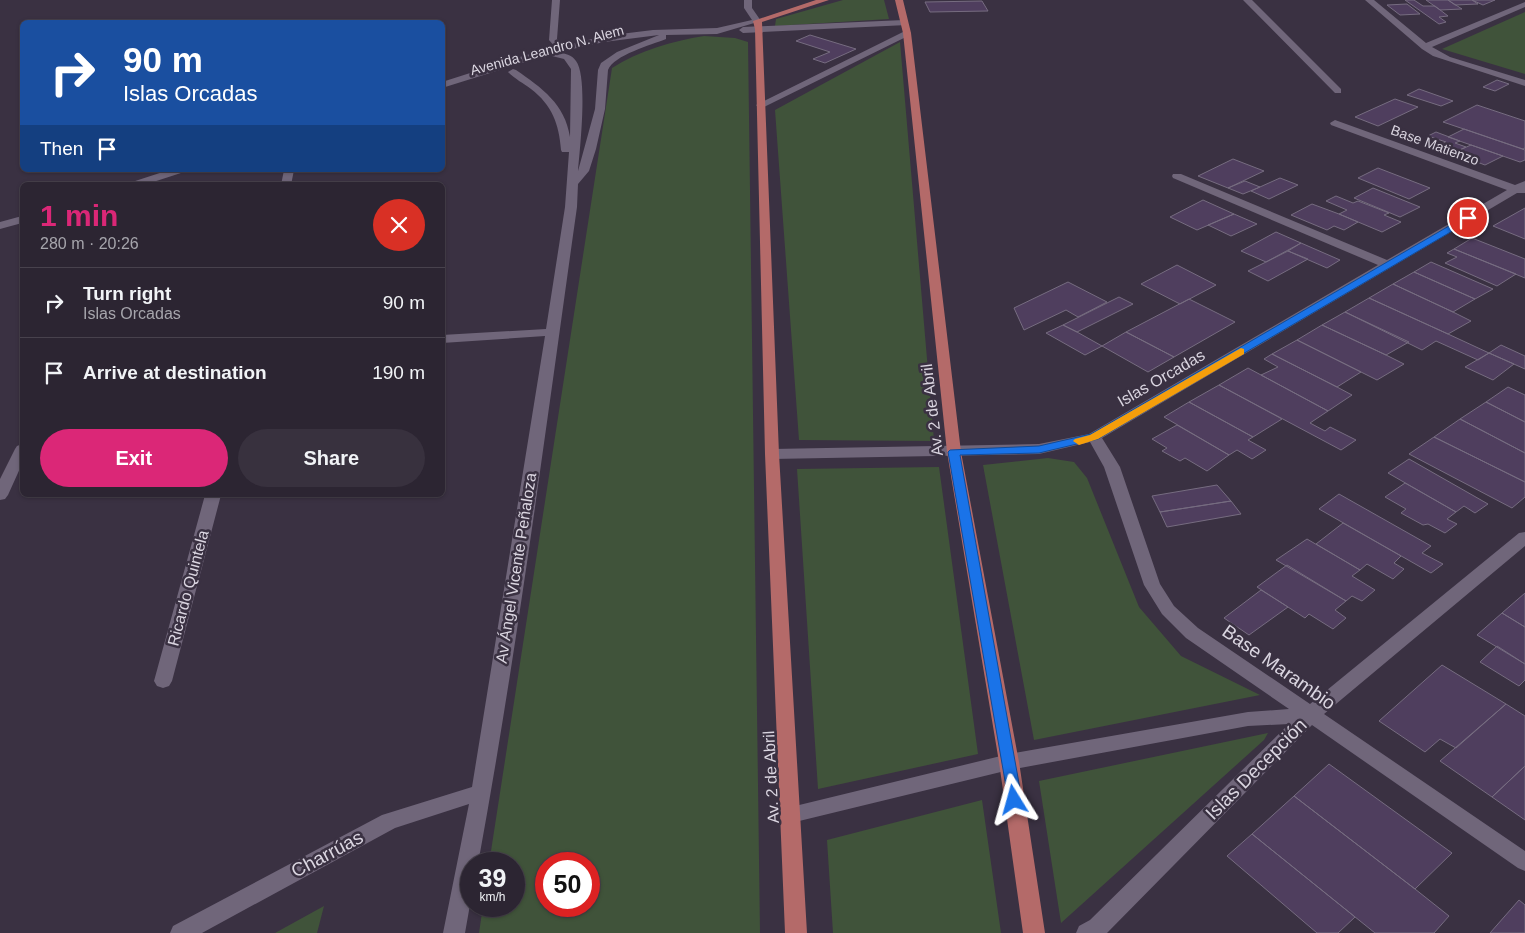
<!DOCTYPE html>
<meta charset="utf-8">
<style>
body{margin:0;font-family:Helvetica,sans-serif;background:#38313e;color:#f1f3f6;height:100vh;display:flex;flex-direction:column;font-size:19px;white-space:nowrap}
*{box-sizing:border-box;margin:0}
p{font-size:16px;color:#a6a5ac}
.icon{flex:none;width:28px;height:28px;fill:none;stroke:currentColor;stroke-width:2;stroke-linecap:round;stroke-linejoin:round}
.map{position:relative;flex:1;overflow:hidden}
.sheet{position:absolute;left:20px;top:182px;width:425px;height:315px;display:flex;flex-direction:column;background:#2c2532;border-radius:8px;box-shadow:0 1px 4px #0004,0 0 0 1px #48424d}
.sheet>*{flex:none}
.banner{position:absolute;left:20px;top:20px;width:425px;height:152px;border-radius:8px;box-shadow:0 1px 4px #0004,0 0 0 1px #48424d;background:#1a4fa0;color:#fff;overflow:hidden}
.speed{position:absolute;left:460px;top:852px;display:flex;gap:10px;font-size:25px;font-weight:700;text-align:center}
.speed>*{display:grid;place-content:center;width:65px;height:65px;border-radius:50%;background:#2c2532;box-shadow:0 1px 4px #0004,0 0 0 1px #48424d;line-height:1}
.speed small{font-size:12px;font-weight:400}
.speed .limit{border:8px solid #d22;background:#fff;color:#111}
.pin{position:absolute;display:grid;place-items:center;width:42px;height:42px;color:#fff;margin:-21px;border:2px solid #fff;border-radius:50%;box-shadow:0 1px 5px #0007}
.me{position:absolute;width:55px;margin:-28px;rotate:352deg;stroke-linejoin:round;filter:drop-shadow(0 0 4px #0008)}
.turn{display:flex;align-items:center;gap:18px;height:105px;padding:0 20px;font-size:22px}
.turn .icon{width:65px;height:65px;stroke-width:2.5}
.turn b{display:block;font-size:35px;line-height:42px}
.then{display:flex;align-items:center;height:48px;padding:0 20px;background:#0003;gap:10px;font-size:19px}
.round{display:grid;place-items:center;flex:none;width:52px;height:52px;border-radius:26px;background:#38313e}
.headline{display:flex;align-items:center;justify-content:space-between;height:85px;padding:0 20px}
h1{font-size:30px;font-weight:600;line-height:38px;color:#db2777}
.cta{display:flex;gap:10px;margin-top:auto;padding:10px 20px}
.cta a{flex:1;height:58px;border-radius:30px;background:#db2777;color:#fff;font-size:20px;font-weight:600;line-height:58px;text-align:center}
.cta a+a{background:#38313e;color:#f1f3f6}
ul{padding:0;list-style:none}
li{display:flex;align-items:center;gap:15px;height:70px;padding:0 20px;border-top:1px solid #48424d}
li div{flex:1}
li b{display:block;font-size:19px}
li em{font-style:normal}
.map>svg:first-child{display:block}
.green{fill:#40533a;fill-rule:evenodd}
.building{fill:#4f3e5e;stroke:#766c80}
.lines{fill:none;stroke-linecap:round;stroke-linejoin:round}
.minor{fill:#70667a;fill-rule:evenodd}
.major{fill:#b46a69;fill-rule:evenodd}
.route{fill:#1a73e8;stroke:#114b97}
.slow{fill:#f59e0b}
.labels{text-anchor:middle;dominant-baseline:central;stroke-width:5;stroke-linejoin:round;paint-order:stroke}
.far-street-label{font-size:14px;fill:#dad5e0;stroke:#3a3142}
.street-label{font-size:16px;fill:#dad5e0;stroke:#3a3142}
.near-street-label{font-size:19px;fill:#dad5e0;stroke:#3a3142}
</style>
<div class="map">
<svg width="1525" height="933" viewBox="0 0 1525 933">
<rect width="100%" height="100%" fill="#3a3142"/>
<!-- green -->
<path class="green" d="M843 0H884L889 19 775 26 776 19Z
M1525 12V74L1442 49Z
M704 36 735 38 748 42 760 933H479L483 906H514V864H489L612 68C638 51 673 41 704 36ZM546 864H589V906H546Z
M900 42 934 441 799 440 775 110Z
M1048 458 1074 462 1087 478 1139 607 1181 656 1260 695 1034 740 983 465Z
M939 467 978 754 818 789 797 469Z
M1268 733 1264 740 1061 923 1039 781Z
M982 800 1001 933H833L827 840Z
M324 906 317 933H275Z"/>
<!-- building -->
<path class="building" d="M1405 0H1414L1423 6H1435L1448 16 1439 17 1446 22 1439 24Z
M1426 0H1448L1462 9 1440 10Z
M1448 0H1472L1478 4 1455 5Z
M1472 0H1495L1483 5Z
M982 1 988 11 930 12 925 2Z
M1407 4 1420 14 1400 15 1387 5Z
M810 35 856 49 825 63 813 59 830 52 796 41Z
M1497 80 1509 84 1495 91 1483 87Z
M1419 89 1453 101 1441 106 1407 95Z
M1395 99 1418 107 1378 126 1355 117Z
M1477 105 1525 121V148L1523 149 1443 122Z
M1464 129 1525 150V160L1520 162 1448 137Z
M1436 132 1460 141 1455 143 1466 147 1453 153 1436 147 1446 142 1428 136Z
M1471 145 1503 156 1485 165 1453 153Z
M1233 159 1264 171 1228 188 1198 176Z
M1378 168 1430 188 1409 199 1358 178Z
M1280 178 1298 185 1269 199 1251 191Z
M1245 181 1260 187 1243 194 1228 188Z
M1373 188 1420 207 1400 217 1354 198Z
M1336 196 1353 203 1358 201 1389 213 1384 215 1401 222 1382 232 1339 214 1347 210 1326 201Z
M1203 200 1234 214 1197 230 1170 217Z
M1312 204 1339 214 1358 222 1344 230 1334 226 1327 230 1291 215Z
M1525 208V239L1493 226Z
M1234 214 1257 224 1231 236 1208 225Z
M1276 232 1301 243 1266 262 1241 251Z
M1472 238 1525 259V278L1454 249Z
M1301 243 1340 260 1327 268 1288 251Z
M1454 249 1516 274 1497 286 1445 263 1457 257 1447 253Z
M1288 251 1308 259 1268 281 1248 271Z
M1431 262 1493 289 1475 299 1414 272Z
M1177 265 1216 285 1180 304 1141 284Z
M1414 272 1475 299 1453 312 1393 284Z
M1068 282 1107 302 1078 317 1066 310 1024 330 1014 308Z
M1393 284 1453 312 1471 321 1448 334 1369 298Z
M1119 297 1133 304 1077 332 1063 325Z
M1369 298 1448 334 1489 353 1478 360 1436 341 1422 350 1345 312Z
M1189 299 1235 322 1174 357 1126 332Z
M1345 312 1409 342 1386 355 1322 325Z
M1063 325 1077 332 1102 346 1085 355 1046 333Z
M1322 325 1386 355 1404 364 1377 380 1297 340Z
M1126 332 1174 357 1148 372 1102 346Z
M1297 340 1361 372 1337 387 1272 354Z
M1501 345 1525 356V369L1489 353Z
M1489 353 1514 364 1493 380 1465 367Z
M1272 354 1337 387 1352 395 1328 411 1261 375 1278 367 1264 359Z
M1248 368 1328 411 1310 423 1325 431 1330 427 1356 440 1341 450 1219 385Z
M1219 385 1282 419 1253 437 1189 402Z
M1508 387 1525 395V422L1486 402Z
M1189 402 1253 437 1248 440 1266 450 1252 459 1237 450 1229 455 1164 417Z
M1486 402 1525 422V453L1460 419Z
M1460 419 1525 453V482L1434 437Z
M1177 425 1229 455 1207 471 1185 458 1180 461 1162 451 1167 448 1152 439Z
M1434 437 1525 482V497L1512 508 1409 454Z
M1409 459 1488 504 1475 513 1464 506 1456 512 1388 473Z
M1405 483 1456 512 1447 519 1457 524 1445 533 1428 524 1423 525 1401 513 1406 509 1385 497Z
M1217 485 1231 501 1160 512 1152 496Z
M1339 494 1431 546 1422 553 1443 564 1431 573 1319 509Z
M1231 501 1241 514 1167 527 1160 512Z
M1343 523 1401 556 1394 563 1404 569 1393 579 1367 564 1360 570 1316 544Z
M1307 539 1360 570 1352 576 1375 590 1362 601 1352 596 1346 601 1276 560Z
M1287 565 1346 601 1335 610 1346 618 1333 629 1309 614 1305 618 1257 587Z
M1261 590 1288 607 1249 635 1224 618Z
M1525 593V627L1502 613Z
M1502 613 1525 627V664L1477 635Z
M1497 646 1525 664V680L1519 686 1480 662Z
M1442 665 1506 704 1456 748 1440 739 1425 752 1379 721Z
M1506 704 1525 716V766L1492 797 1440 761Z
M1329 764 1452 853 1415 889 1294 796Z
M1525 766V820L1492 797Z
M1294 796 1415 889 1449 916 1434 933H1375L1252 834Z
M1252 834 1355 917 1338 933H1317L1227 856Z
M1519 900 1525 905V933H1490Z"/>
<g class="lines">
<!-- minor -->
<path class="minor" d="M552 0H560L557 39 564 46 604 36 653 30 717 28 752 20 744 8V0H752V8L761 21 717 34 666 35V39C651 45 614 55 608 70L605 109 596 149 589 171 578 184 577 207C546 426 518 646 478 864H471V899L465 933H443L469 804 395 828 202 933H170L173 926 382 815 472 787 545 336 442 343V335L546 329 565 207 569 152H562L561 150C559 124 552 105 531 89 523 83 515 79 508 72L513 69 516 70C542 88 565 104 570 137L571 69 564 59 548 55 442 88V82L526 55 556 48 549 40ZM659 35 617 52 601 63 598 70 595 109 578 171C580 148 588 77 576 61 572 55 566 54 559 52L604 42Z
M1243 0H1252L1341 89V93H1335Z
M1365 0H1374L1426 43 1525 2V7L1432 47 1450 57 1525 80V86L1433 56 1422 49Z
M904 20 907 21V25L743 33 739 30 743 27Z
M907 30 911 33 910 35 764 107H758L756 105Z
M1335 120 1515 185 1525 181V193H1517L1102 438 1120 467 1160 584 1174 606 1198 628 1310 704 1519 533 1525 532V546L1324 714 1525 851V871L1518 868 1312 725 1107 933H1076L1079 926 1090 920 1289 724 1248 726 1009 770 791 823 784 821 781 815 784 809 791 807 1009 754 1248 712 1289 709 1186 638 1162 614 1144 585 1104 467 1090 442 1039 454 772 459 767 457 765 454 767 451 772 449 1039 444 1089 434 1378 265 1173 178 1172 176 1173 174H1181L1387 260 1507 190 1331 125 1330 123Z
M169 170H185L184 172 144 185H128L129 183Z
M284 170H294L291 185H281Z
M22 216V223L0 229V222Z
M22 444V464L8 495 5 499 0 500V479L15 449 17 446Z
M205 495H221L172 681 169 686 163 688 157 686 154 681Z"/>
<!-- major -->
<path class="major" d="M816 0H829L762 22 779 454 807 933H785L765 454 755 29 753 21Z
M895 0H903L911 33 961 452 1019 762 1045 933H1023L999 762 947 452 903 33Z"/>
</g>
<!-- route -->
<path class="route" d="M1468 215 1471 216V220L1098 439 1039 453 960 455 1022 800 1020 804 1014 806 1009 804 948 452 950 450 1039 446 1091 434Z"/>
<!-- slow -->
<path class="slow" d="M1241 348 1244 349V354L1098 439 1079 445 1073 441 1075 439 1090 435Z"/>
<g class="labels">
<!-- far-street labels -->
<g class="far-street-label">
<text transform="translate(547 50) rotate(-15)">Avenida Leandro N. Alem</text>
<text transform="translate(1435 145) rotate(20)">Base Matienzo</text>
</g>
<!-- street labels -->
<g class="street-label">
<text transform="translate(1161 378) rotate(-30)">Islas Orcadas</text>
<text transform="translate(932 410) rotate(-97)">Av. 2 de Abril</text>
<text transform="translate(516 568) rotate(-81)">Av Ángel Vicente Peñaloza</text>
<text transform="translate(188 588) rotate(-75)">Ricardo Quintela</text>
<text transform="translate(771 777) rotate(-93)">Av. 2 de Abril</text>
</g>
<!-- near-street labels -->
<g class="near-street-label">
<text transform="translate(1279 667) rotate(35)">Base Marambio</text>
<text transform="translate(1256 769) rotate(-45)">Islas Decepción</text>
<text transform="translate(327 854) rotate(-28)">Charrúas</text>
</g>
</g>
</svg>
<div class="speed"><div>39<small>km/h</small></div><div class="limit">50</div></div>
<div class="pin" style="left:1468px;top:218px;background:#d93025"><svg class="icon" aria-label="arrive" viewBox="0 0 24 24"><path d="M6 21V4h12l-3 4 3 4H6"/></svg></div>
<svg class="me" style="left:1014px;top:800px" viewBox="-20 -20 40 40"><path d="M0-17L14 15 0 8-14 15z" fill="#1a73e8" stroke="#fff" stroke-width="4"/></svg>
<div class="banner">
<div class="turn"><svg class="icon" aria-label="right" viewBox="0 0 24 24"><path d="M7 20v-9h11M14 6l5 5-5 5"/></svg><div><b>90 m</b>Islas Orcadas</div></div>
<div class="then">Then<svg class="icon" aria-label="arrive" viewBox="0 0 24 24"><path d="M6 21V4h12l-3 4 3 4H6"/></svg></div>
</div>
<section class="sheet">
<div class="headline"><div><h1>1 min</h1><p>280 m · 20:26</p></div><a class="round" style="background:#d93025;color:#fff"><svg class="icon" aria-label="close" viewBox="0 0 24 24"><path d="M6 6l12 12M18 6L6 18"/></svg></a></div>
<ul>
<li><svg class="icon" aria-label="right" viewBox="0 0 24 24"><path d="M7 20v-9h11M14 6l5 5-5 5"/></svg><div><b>Turn right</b><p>Islas Orcadas</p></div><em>90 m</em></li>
<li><svg class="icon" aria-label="arrive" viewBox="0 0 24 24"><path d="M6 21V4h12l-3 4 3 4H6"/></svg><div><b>Arrive at destination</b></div><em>190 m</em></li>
</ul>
<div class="cta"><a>Exit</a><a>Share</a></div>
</section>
</div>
